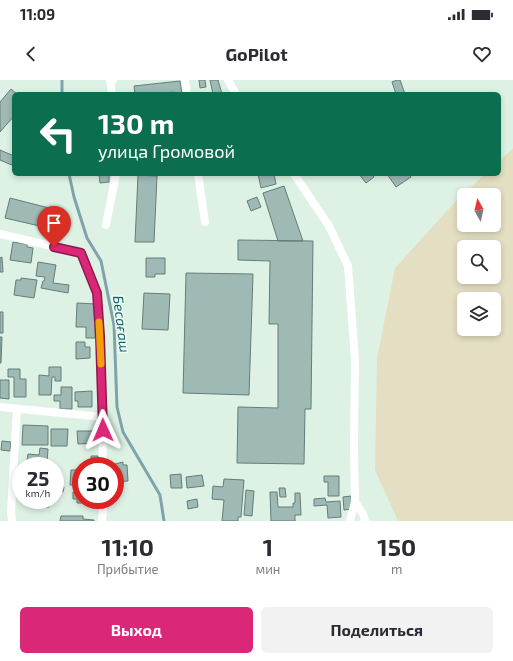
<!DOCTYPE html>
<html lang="ru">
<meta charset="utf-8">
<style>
body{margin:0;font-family:"Exo 2",sans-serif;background:#f2f2f3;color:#2b2b33;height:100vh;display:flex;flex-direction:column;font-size:15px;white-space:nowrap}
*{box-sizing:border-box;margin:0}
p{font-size:13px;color:#7c7c81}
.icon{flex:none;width:22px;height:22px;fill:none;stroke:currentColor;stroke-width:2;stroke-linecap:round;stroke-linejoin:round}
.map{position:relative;height:441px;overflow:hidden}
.drawer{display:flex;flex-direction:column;background:#fff;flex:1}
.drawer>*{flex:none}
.hud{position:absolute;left:12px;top:12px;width:489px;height:84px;border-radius:6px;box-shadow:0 2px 6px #0003;background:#0b6e4f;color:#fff;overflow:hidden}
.needle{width:26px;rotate:352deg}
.tools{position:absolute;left:457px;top:108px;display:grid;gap:8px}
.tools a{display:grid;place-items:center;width:44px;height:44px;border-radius:6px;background:#fff;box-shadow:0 2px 6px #0003;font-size:20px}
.speed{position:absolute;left:12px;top:377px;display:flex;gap:8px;font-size:20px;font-weight:700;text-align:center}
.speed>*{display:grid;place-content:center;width:52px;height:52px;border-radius:50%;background:#fff;box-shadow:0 2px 6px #0003;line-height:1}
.speed small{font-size:10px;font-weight:400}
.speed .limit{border:6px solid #d22;background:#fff;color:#111}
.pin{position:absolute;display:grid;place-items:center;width:34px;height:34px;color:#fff;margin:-41px -17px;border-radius:50% 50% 50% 0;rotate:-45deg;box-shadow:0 0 4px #0007}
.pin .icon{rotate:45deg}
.me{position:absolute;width:44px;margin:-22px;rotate:359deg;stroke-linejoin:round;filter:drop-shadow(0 0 3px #0008)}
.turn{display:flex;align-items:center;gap:14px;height:84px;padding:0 20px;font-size:18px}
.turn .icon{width:52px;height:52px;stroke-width:2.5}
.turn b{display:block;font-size:28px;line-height:34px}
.eta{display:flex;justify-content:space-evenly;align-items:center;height:68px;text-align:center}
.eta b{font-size:24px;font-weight:700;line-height:28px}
.primary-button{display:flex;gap:8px;margin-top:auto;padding:8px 20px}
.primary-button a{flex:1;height:46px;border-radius:6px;background:#db2777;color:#fff;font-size:16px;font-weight:700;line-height:46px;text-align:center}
.primary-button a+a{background:#f2f2f3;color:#2b2b33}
.status{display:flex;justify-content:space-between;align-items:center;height:28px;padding:0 20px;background:#fff;direction:ltr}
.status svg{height:11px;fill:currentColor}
header{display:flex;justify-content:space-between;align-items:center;height:52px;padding:0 20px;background:#fff;font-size:18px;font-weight:700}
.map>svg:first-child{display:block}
.green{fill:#e4dfc2;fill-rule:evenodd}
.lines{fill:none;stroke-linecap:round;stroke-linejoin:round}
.stream{stroke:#80a3ab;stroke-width:3}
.building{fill:#9fbab5;stroke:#647d79}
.street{stroke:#fff;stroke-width:8}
.route-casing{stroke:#8e194d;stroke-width:10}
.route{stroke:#db2777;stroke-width:7}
.slow{stroke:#f59e0b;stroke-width:7}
.labels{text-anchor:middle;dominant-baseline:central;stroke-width:3;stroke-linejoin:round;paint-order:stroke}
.water-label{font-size:14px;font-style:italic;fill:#165e6c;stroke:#edfef3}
</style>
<div class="status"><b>11:09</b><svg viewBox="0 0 49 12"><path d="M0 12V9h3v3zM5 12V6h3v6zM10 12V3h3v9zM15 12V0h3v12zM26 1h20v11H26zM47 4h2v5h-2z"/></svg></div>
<header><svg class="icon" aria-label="back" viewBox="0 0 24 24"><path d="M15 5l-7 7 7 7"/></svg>GoPilot<svg class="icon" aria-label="heart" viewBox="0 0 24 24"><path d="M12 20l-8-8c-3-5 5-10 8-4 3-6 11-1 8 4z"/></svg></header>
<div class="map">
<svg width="513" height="441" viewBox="0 0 513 441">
<rect width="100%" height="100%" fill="#ddf2e4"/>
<!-- green -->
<path class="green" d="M513 68V441H398L375 390 377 278 395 188 455 122 485 94H499V81ZM464 115H494V145H464ZM464 167H494V197H464ZM464 219H494V249H464Z"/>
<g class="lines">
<!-- stream -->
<path class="stream" d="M62 14V0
M69 94 74 117 87 158 101 181 114 245 117 327 123 352 160 415 164 441"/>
</g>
<!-- building -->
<path class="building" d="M199 0H205L206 7 200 8Z
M210 0H218L222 14H213Z
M397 0H400L405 14H396L392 2Z
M180 1 182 14H173V12L157 14H135L134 6Z
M11 9 17 14H14V36L0 52V22Z
M0 70 14 76V86L0 80Z
M99 94H109V102L100 103Z
M258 94H274L276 104 261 108Z
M359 94H372L374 97 366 103Z
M387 94H409L411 97 396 107Z
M138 95 157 96 154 162H135Z
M284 106 303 161H278L263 113Z
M257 117 261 127 251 131 247 121Z
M10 118 49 128 44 147 5 138Z
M238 160 313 161 311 329H305L304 384 237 383 238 327 278 328V244H269L270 181 238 180Z
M13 162 27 164V167L33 168 31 183 10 180Z
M2 177 3 192H0V178Z
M146 178H165V194H155V197H146Z
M38 182 56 185 53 203 69 205 68 213 41 208 43 201H44L45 197 36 196Z
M186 193 253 194 249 315 183 313Z
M21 198 37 200 34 218 14 215 16 200H21Z
M144 213 170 214 168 250 142 249Z
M77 223 96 224 95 258H86V247H76Z
M0 232H3V253H0Z
M0 257H2L1 283H0Z
M76 262H85V267H90V278L76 279Z
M49 287H61V301H55V297H52L51 315H39V295L49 296Z
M8 289H20V299H26V317H14V297H8Z
M0 300H9V319L0 318Z
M61 307H72V329H60V321H54V315H61Z
M92 311V327H78V321H75V312Z
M23 345 48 346V365H22Z
M51 349H68L67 366H51Z
M77 351H95L96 363 78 364Z
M2 361 11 362 10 371 1 370Z
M40 368 48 369 47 383 27 381 28 374 39 375Z
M91 376H98V386H91Z
M123 382V385H127L128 401 115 402V386H111V385Z
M71 390H81V405H70Z
M181 394 182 408H171L170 395Z
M202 395 204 406 187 408 186 397Z
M324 396H339V416H328V402H324Z
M224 399 244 400 241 437H238V441H222L224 420 212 419 213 406 223 407Z
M56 407H64L63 412H56Z
M279 408H285L286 417H280Z
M246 410 254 411 252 436 244 435Z
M73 412H81V420H95V423H77V419H73Z
M270 412H277L278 427H293V423H295V413H300L301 435H295V441H271Z
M351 416 352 429 344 430 343 417Z
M325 418 326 422 340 421 341 437 328 438 327 425 314 426V419Z
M197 419 198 427 188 429 187 421Z
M41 420H49V427H41Z
M61 436H83V439L94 440V441H60Z"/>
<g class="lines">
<!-- street -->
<path class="street" d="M185 0 187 14
M228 0 236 14
M112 14 110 0H113
M198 94 205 142
M294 94 329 146 348 186 355 280 354 368 355 422 350 441
M106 145 116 94
M0 154 81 173 97 213 100 256 103 386
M0 327 103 337
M355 422 363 434 365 441
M12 441 11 432 17 329
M102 441 104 420"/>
</g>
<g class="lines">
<!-- route casing -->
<g class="route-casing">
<path id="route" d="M54 167 81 173 97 213 100 256 103 350"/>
</g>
<!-- route -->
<use href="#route" class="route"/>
<!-- slow -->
<path class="slow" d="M99 242 101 284"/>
</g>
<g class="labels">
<!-- water labels -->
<g class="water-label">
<text transform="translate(122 244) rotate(83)">Бесағаш</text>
</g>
</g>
</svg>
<div class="tools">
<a><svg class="needle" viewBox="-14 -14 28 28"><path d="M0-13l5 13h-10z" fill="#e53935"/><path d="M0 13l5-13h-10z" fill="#7c7c81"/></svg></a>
<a><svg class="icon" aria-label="search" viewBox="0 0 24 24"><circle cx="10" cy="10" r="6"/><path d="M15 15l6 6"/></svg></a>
<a><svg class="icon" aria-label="layers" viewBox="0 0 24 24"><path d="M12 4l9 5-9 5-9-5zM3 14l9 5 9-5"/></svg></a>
</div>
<div class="speed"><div>25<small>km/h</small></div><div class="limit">30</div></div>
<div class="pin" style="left:54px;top:167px;background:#d93025"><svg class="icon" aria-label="arrive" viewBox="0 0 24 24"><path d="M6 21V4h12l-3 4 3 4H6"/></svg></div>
<svg class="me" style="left:103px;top:350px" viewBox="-20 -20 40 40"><path d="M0-17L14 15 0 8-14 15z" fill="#db2777" stroke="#fff" stroke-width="4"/></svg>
<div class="hud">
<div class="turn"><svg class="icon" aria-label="left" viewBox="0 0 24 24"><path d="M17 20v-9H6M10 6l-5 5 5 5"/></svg><div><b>130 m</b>улица Громовой</div></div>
</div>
</div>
<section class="drawer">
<div class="eta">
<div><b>11:10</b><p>Прибытие</p></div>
<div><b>1</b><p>мин</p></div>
<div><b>150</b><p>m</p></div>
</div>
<div class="primary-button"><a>Выход</a><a>Поделиться</a></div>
</section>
